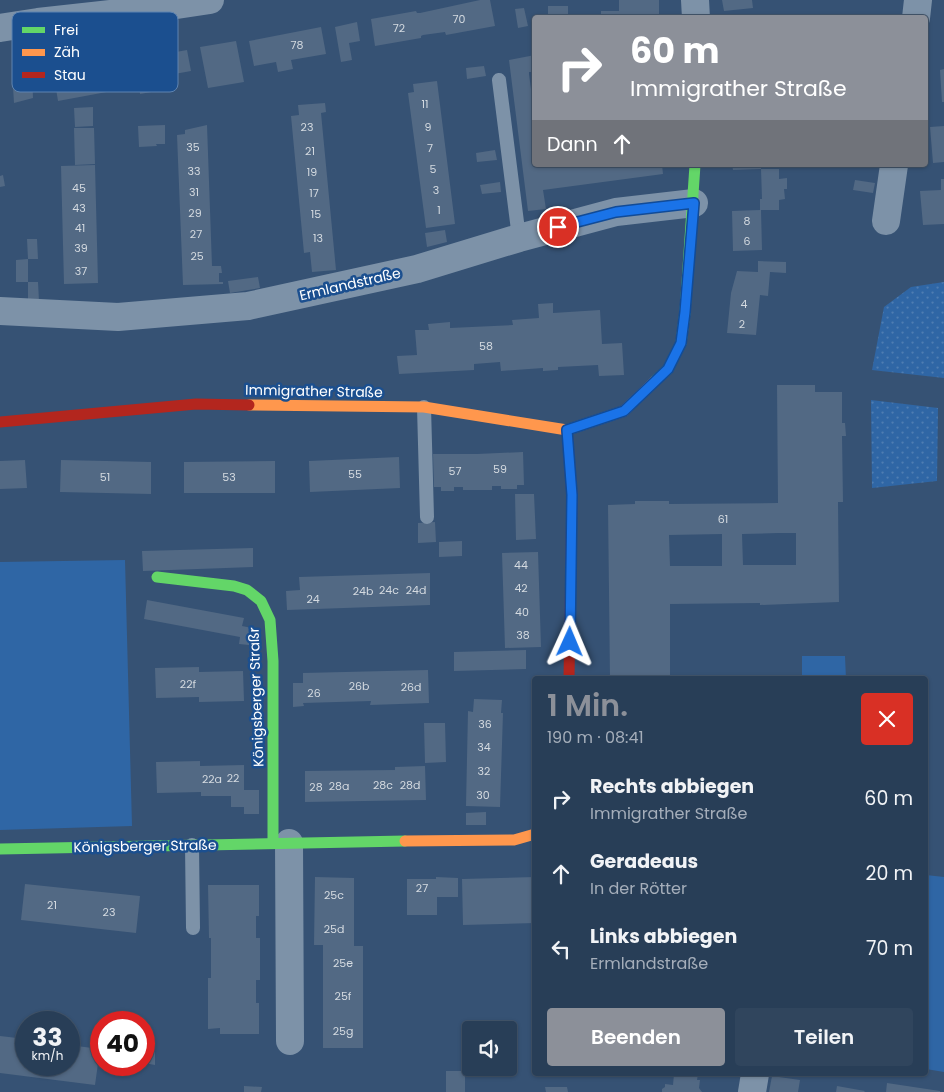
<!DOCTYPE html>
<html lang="de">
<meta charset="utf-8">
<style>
body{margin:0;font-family:Poppins,sans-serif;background:#30455d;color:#f1f3f6;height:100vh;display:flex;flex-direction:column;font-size:19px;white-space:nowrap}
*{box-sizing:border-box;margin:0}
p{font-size:16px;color:#a5aeba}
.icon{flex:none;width:28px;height:28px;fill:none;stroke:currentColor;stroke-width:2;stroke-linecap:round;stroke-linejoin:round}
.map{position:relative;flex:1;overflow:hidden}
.sheet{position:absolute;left:532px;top:676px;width:396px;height:400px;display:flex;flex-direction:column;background:#283e57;border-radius:5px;box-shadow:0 1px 4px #0004,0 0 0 1px #44576d}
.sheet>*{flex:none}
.top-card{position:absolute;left:532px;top:15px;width:396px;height:152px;border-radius:5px;box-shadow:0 1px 4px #0004,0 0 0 1px #44576d;background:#8c9099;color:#fff;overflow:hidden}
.fabs{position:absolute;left:462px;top:1021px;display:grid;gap:10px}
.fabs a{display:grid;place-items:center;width:55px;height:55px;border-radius:5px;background:#283e57;box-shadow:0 1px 4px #0004,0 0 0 1px #44576d;font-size:25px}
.speed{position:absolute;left:15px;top:1011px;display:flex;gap:10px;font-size:25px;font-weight:700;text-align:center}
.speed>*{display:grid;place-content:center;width:65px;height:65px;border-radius:50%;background:#283e57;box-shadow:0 1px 4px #0004,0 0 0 1px #44576d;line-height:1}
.speed small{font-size:12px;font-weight:400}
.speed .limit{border:8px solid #d22;background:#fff;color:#111}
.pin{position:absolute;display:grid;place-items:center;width:42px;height:42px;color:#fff;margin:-21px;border:2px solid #fff;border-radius:50%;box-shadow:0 1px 5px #0007}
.me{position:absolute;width:55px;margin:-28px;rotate:1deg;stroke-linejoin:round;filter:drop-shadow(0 0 4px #0008)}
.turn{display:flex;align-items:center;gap:18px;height:105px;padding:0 15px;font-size:22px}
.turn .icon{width:65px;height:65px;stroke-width:2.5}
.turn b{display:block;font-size:35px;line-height:42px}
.then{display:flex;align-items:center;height:48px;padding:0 15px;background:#0003;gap:10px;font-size:19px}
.round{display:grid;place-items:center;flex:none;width:52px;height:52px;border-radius:5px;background:#30455d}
.overview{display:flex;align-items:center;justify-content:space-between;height:85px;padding:0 15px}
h1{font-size:30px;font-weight:600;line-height:38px;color:#8c9099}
.action{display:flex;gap:10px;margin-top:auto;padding:10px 15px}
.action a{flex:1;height:58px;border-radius:5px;background:#8c9099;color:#fff;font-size:20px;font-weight:600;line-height:58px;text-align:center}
.action a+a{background:#30455d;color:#f1f3f6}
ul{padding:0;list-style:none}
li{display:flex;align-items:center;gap:15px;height:75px;padding:0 15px}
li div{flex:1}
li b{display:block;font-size:19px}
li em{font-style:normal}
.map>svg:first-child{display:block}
.grass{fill:#2f66a5}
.park{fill:url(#park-dots)}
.building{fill:#526984;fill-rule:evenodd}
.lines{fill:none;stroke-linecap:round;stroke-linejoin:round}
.lane{stroke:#7d92a8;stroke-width:14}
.street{stroke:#7d92a8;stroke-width:28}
.fast{stroke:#63d668;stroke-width:11}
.slow{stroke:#ff974d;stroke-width:11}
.jam{stroke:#b3261e;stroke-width:11}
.route-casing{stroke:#114b97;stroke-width:12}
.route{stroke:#1a73e8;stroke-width:9}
.labels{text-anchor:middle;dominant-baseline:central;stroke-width:5;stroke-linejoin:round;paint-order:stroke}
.number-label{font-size:11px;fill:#d4dae0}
.street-label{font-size:14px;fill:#fff;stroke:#1b4f8f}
.key{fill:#1b4f8f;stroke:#5f84b1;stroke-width:1}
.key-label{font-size:14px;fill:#fff}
</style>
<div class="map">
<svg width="944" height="1092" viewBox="0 0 944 1092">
<defs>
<pattern id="park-dots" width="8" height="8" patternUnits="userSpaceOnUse" patternTransform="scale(1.25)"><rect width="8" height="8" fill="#2f66a5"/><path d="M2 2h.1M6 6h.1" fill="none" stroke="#4e7db2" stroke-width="1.8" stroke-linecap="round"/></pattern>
</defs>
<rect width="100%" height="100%" fill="#365274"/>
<!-- grass -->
<path class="grass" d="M125 560 132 826 0 830V562Z
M802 656H845L846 679H802Z
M926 875 944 877V1072L926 1069Z"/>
<!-- park -->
<path class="park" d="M944 282V378L872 370 884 307 911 287Z
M871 400 938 408 937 481 872 488Z"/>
<!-- building -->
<path class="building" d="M480 0H490L495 26 446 35 445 32 423 35 421 36V38L375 46 371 19 416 11 417 13H420Z
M619 0H659V18H601V11H619Z
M722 0H752L753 8 724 11Z
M548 6H568V18H548Z
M524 8 528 26 518 28 515 9Z
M357 22 360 41 349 43 352 60 341 62 335 27Z
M321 27 326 54 291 60 293 69 278 72 276 62 254 66 249 41Z
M236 41 244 82 208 88 200 47Z
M187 50 191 71 169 75 165 54Z
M535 55V72H529V74L535 119V165H662L663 174 543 190 546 209 528 211 509 60Z
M151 56 157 91 140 94 139 86 58 101 53 70 103 61V64Z
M484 66 486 76 467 79 466 68Z
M944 69V102H942L940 70Z
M12 71H32L33 98 14 103Z
M437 81 455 224 426 228 408 93 414 92 413 84Z
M325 103 326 112 321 113 336 270 312 272 310 252 304 253 291 116 299 115 298 105Z
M93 107V126L75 127 74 108Z
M165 125V144H156L157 146 139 147 138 126Z
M207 125 212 266H221L222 273H219V282H223V284L183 285 177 135 185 134V130Z
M944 126V162L933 163 930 127Z
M74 128H94L95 164 75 165Z
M495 150 497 160 477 162 476 153Z
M95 165 98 283 64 284 61 166Z
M732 165H761V169L733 170Z
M761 169H779V179L787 178V189H784L785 199 779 200V210H761L762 250 733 251 732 211 760 210V199H762Z
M3 175 5 186 0 187V176Z
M941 179H944V224L923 225 920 191 941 190Z
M855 180 875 183 873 193 853 190Z
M500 182 501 192 482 194 480 185Z
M445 230 447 242 427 247 425 233Z
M27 239H37L38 259H28Z
M28 259V282H16V260Z
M758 261 786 262V273L770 272 768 296 760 295 756 335 727 333 731 293 737 271 758 272Z
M258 277 260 288 230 293 228 281Z
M28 282H38L39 301H28Z
M553 303V313L600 310 602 344 622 343 624 375 599 376 598 365 558 367V370L543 371V368L501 371 500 362 474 364V370L399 374 397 356 417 355 415 330H429L428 324 450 322V328L513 325 512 320 539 318 538 304Z
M777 385H815V392H842V423H845L846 436H842L843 502H838L839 602 760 605V603L670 604V679H610L608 505 635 504V501H669V504L778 503ZM778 533H796V565H743L742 534ZM722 534V566H670L669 535Z
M523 452 524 485H517V489H501V486H492V490H463V487H454V491H441V487H434L433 454H477Z
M399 457 400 488 310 492 309 461Z
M25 460 27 488 0 489V461Z
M61 460 151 462V494L60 492Z
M275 461V493H184V462Z
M515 494H534L536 539 516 540Z
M435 522 436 542 418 543V523Z
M462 541V556L439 557V542Z
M253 548V567L143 571 142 551Z
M538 552 541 647 505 648 502 553Z
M430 573V605L287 610 286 591 300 590 299 577Z
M147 600 244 618 242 626 252 628 249 645 239 644 240 637 144 619Z
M526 650V669L454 671V652Z
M199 667V672L243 671 244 701 199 702V697L156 698 155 668Z
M428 670 429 703 370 705 371 701 303 703 304 706 293 707V683H303V673Z
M474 699 502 700 501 713H503L500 807 466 806 468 711 473 712Z
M424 723H445L446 762 425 763Z
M200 761V766L244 765V790H259V814H244V807H231V796H201V792L157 793 156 762Z
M425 766 426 800 305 802V771L395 770V767Z
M486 812V825H466V813Z
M315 877 354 878V946H363V1048H323V945H314Z
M436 877 458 878V897H437V915H407V879H436Z
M535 877V923L463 925 462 879Z
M25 884 140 896 136 933 21 920Z
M208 885H259V916H256V938H260V980H256V1003H259V1034H220V1028L208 1029V978H211V938H209Z
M0 1036 26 1039V1065H69V1045L100 1049 95 1085 0 1073Z
M144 1045 155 1046V1065L144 1063Z
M446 1071H465V1092H446Z
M674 1074H698L697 1080H700L699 1088 702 1092H662V1089L665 1087V1084L673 1085Z
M772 1076 800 1080 798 1092H769Z
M887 1083 940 1091V1092H886Z
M244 1086 262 1087 261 1092H244Z
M837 1086 865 1091 864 1092H836Z
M545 1087H567L568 1092H546Z"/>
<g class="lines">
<!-- lane -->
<path class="lane" d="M499 80 519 238
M424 407 427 517
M192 845 193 928"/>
<!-- street -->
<path class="street" d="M695 0 696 18
M916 18 918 0
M0 28 38 22 137 11 210 0
M886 221 894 165
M0 311 118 317 248 306 417 269 519 238 616 212 694 203
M289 843 290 1041
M752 1092 755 1074"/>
<!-- fast -->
<path class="fast" d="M655 381 668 369 681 343 685 312 695 165
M157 577 234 586 247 590 261 601 270 620 273 661V843
M0 849 405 841"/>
<!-- slow -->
<path class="slow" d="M249 405 424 407 567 430 624 411 655 381
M405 841 514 840 535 834"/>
<!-- jam -->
<path class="jam" d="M0 422 196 404 249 405
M567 430 572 495 569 679"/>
</g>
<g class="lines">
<!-- route casing -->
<g class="route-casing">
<path id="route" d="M558 227 616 212 694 203 685 312 681 343 668 369 624 411 567 430 572 495 570 642"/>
</g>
<!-- route -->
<use href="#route" class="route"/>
</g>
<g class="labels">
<!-- number labels -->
<g class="number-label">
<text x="459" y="19">70</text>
<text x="399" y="28">72</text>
<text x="297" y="45">78</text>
<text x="425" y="104">11</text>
<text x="307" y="127">23</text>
<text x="428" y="127">9</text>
<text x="193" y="147">35</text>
<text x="430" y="148">7</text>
<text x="310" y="151">21</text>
<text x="433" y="169">5</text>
<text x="194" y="171">33</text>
<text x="312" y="172">19</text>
<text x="79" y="188">45</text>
<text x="436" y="190">3</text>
<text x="194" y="192">31</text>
<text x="314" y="193">17</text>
<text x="79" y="208">43</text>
<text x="439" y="210">1</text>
<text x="195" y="213">29</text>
<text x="316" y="214">15</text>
<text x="747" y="221">8</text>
<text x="80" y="228">41</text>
<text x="196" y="234">27</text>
<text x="318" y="238">13</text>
<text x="747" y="241">6</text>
<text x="81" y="248">39</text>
<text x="197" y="256">25</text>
<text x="81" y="271">37</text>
<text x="744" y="304">4</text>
<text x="742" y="324">2</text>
<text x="486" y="346">58</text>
<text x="500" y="469">59</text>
<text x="455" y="471">57</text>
<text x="355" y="474">55</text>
<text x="105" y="477">51</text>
<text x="229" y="477">53</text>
<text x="723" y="519">61</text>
<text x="521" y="565">44</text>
<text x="521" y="588">42</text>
<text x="389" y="590">24c</text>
<text x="416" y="590">24d</text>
<text x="363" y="591">24b</text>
<text x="313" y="599">24</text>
<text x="522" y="612">40</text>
<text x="523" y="635">38</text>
<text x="188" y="684">22f</text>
<text x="359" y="686">26b</text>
<text x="411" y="687">26d</text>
<text x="314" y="693">26</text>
<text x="485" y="724">36</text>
<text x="484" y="747">34</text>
<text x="484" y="771">32</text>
<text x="233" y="778">22</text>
<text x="212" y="779">22a</text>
<text x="383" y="785">28c</text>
<text x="410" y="785">28d</text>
<text x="339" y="786">28a</text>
<text x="316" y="787">28</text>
<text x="483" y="795">30</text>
<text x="422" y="888">27</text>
<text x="334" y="895">25c</text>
<text x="52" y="905">21</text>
<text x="109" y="912">23</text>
<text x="334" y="929">25d</text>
<text x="343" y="963">25e</text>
<text x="343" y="996">25f</text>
<text x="343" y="1031">25g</text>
</g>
<!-- street labels -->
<g class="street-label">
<text transform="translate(350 284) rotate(-13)">Ermlandstraße</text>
<text transform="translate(314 391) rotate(1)">Immigrather Straße</text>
<text transform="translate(256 697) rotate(-92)">Königsberger Straßr</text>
<text transform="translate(145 846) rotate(-1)">Königsberger Straße</text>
</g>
</g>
<!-- legend -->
<rect x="12" y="12" width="166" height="80" rx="8" class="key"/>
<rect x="22" y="27" width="23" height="6" fill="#63d668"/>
<rect x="22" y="49" width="23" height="7" fill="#ff974d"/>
<rect x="22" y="72" width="23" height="6" fill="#b3261e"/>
<g class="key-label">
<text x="54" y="35">Frei</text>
<text x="54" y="57">Zäh</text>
<text x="54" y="80">Stau</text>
</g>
</svg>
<div class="fabs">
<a><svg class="icon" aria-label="sound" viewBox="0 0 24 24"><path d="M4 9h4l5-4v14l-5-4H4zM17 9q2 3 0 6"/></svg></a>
</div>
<div class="speed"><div>33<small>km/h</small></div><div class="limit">40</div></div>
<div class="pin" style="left:558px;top:227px;background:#d93025"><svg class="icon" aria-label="arrive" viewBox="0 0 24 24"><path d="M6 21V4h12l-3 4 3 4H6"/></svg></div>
<svg class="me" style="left:570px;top:642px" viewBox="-20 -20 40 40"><path d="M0-17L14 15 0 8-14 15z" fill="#1a73e8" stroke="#fff" stroke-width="4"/></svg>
<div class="top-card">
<div class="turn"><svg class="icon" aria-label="right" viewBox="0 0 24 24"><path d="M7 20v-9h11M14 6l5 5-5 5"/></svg><div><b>60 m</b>Immigrather Straße</div></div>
<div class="then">Dann<svg class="icon" aria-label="ahead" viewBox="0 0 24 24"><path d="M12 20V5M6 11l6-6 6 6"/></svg></div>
</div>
<section class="sheet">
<div class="overview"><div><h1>1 Min.</h1><p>190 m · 08:41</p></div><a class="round" style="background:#d93025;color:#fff"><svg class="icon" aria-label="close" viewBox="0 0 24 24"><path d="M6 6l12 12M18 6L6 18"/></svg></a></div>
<ul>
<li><svg class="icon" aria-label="right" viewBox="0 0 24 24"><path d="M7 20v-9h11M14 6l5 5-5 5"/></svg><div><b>Rechts abbiegen</b><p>Immigrather Straße</p></div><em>60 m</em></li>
<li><svg class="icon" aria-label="ahead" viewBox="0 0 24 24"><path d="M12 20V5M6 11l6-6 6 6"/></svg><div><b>Geradeaus</b><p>In der Rötter</p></div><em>20 m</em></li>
<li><svg class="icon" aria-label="left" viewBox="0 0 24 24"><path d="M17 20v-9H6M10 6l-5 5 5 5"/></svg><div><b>Links abbiegen</b><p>Ermlandstraße</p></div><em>70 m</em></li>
</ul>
<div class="action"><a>Beenden</a><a>Teilen</a></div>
</section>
</div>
